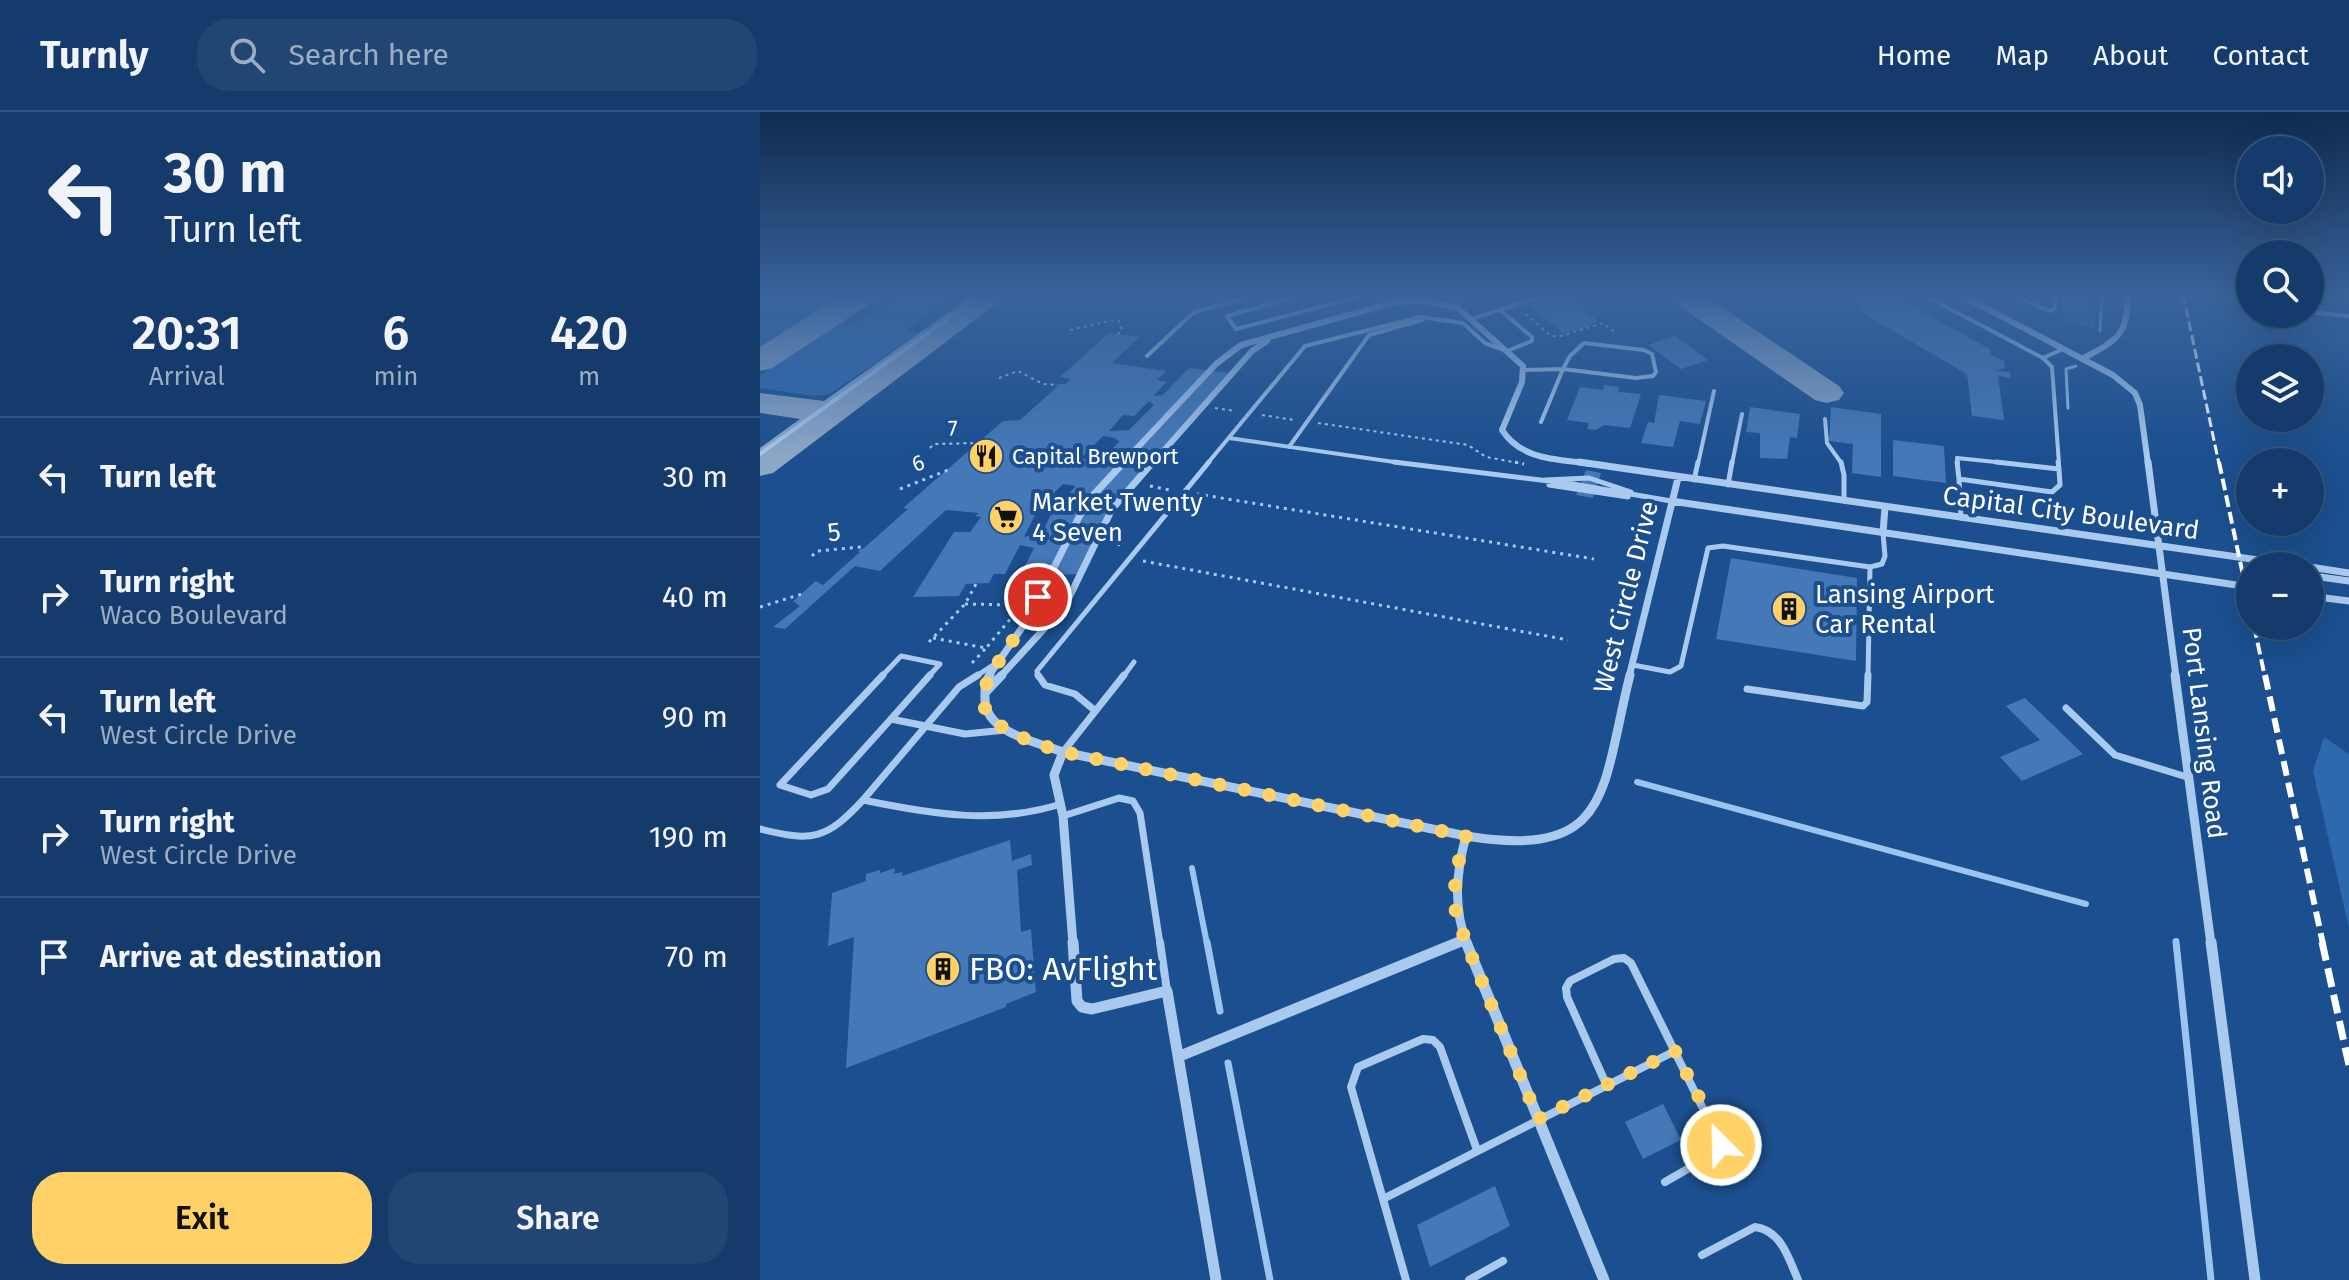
<!DOCTYPE html>
<meta charset="utf-8">
<style>
body{margin:0;font-family:"Fira Sans",sans-serif;background:#214673;color:#f1f3f6;height:100vh;display:flex;flex-direction:column;font-size:30px;white-space:nowrap}
*{box-sizing:border-box;margin:0}
p{font-size:26px;color:#9dadc1}
.icon{flex:none;width:44px;height:44px;fill:none;stroke:currentColor;stroke-width:2;stroke-linecap:round;stroke-linejoin:round}
.map{position:relative;flex:1;overflow:hidden}
.panel{display:flex;flex-direction:column;background:#143b6b;width:760px}
.panel>*{flex:none}
.guide{background:#143b6b;color:#f1f3f6;overflow:hidden}
.fabs{position:absolute;left:1476px;top:24px;display:grid;gap:16px}
.fabs a{display:grid;place-items:center;width:88px;height:88px;border-radius:50%;background:#143b6b;box-shadow:0 8px 32px #0002,0 0 0 2px #33557e;font-size:40px}
.pin{position:absolute;display:grid;place-items:center;width:68px;height:68px;color:#fff;margin:-34px;border:4px solid #fff;border-radius:50%;box-shadow:0 2px 8px #0007}
.me{position:absolute;width:88px;margin:-44px;rotate:337deg;stroke-linejoin:round;filter:drop-shadow(0 0 6px #0008)}
.turn{display:flex;align-items:center;gap:28px;height:168px;padding:0 32px;font-size:36px}
.turn .icon{width:104px;height:104px;stroke-width:2.5}
.turn b{display:block;font-size:56px;line-height:68px}
.eta{display:flex;justify-content:space-evenly;align-items:center;height:136px;text-align:center}
.eta b{font-size:48px;font-weight:600;line-height:56px}
.primary-button{display:flex;gap:16px;margin-top:auto;padding:16px 32px}
.primary-button a{flex:1;height:92px;border-radius:32px;background:#ffd166;color:#111;font-size:32px;font-weight:600;line-height:92px;text-align:center}
.primary-button a+a{background:#214673;color:#f1f3f6}
ul{padding:0;list-style:none}
li{display:flex;align-items:center;gap:24px;height:120px;padding:0 32px;border-top:2px solid #33557e}
li div{flex:1}
li b{display:block;font-size:30px}
li em{font-style:normal}
header{display:flex;align-items:center;gap:48px;box-sizing:border-box;height:112px;padding:0 40px;background:#143b6b;border-bottom:2px solid #33557e}
header strong{font-size:38px}
nav{display:flex;gap:44px;margin-inline-start:auto;font-size:28px}
.search{width:560px;height:72px;background:#214673;display:flex;align-items:center;gap:20px;box-sizing:border-box;padding:0 28px;border-radius:32px;color:#9dadc1;font-size:30px}
main{display:flex;flex:1;min-height:0}
.map>svg:first-child{display:block}
.green{fill:#2e69ad}
.lines{fill:none;stroke-linecap:round;stroke-linejoin:round}
.stream-far2{stroke:#9cc4f0;stroke-width:3}
.stream-far1{stroke:#9cc4f0;stroke-width:6}
.stream{stroke:#9cc4f0;stroke-width:7}
.taxiway{fill:#8da7c7;fill-rule:evenodd}
.building{fill:#4478b7;fill-rule:evenodd}
.path-far1{stroke:#a9c9ee;stroke-width:2;stroke-dasharray:3 4;stroke-linecap:butt}
.path{stroke:#a9c9ee;stroke-width:3;stroke-dasharray:3 5;stroke-linecap:butt}
.lane-far3{stroke:#a9c9ee;stroke-width:4}
.lane-far2{stroke:#a9c9ee;stroke-width:5}
.lane-far1{stroke:#a9c9ee;stroke-width:7}
.lane{stroke:#a9c9ee;stroke-width:8}
.street-far3{stroke:#a9c9ee;stroke-width:6}
.street-far2{stroke:#a9c9ee;stroke-width:7}
.street-far1{stroke:#a9c9ee;stroke-width:9}
.street{stroke:#a9c9ee;stroke-width:11}
.rail-far3{stroke:#fff;stroke-width:3;stroke-dasharray:10 4;stroke-linecap:butt}
.rail-far2{stroke:#fff;stroke-width:4;stroke-dasharray:12 5;stroke-linecap:butt}
.rail-far1{stroke:#fff;stroke-width:6;stroke-dasharray:15 7;stroke-linecap:butt}
.rail{stroke:#fff;stroke-width:7;stroke-dasharray:19 8;stroke-linecap:butt}
.route{stroke:#ffd166;stroke-width:14;stroke-dasharray:0 25.2}
.labels{text-anchor:middle;dominant-baseline:central;stroke-width:8;stroke-linejoin:round;paint-order:stroke}
.far-street-label{font-size:22px;fill:#fff;stroke:#1b4f8f}
.far-poi-label{font-size:22px;fill:#fff;stroke:#1b4f8f;text-anchor:start}
.poi-label{font-size:26px;fill:#fff;stroke:#1b4f8f;text-anchor:start}
.street-label{font-size:26px;fill:#fff;stroke:#1b4f8f}
.near-poi-label{font-size:32px;fill:#fff;stroke:#1b4f8f;text-anchor:start}
</style>
<header>
<strong>Turnly</strong>
<div class="search"><svg class="icon" aria-label="search" viewBox="0 0 24 24"><circle cx="10" cy="10" r="6"/><path d="M15 15l6 6"/></svg>Search here</div>
<nav><a>Home</a><a>Map</a><a>About</a><a>Contact</a></nav>
</header>
<main>
<section class="panel">
<div class="guide">
<div class="turn"><svg class="icon" aria-label="left" viewBox="0 0 24 24"><path d="M17 20v-9H6M10 6l-5 5 5 5"/></svg><div><b>30 m</b>Turn left</div></div>
</div>
<div class="eta">
<div><b>20:31</b><p>Arrival</p></div>
<div><b>6</b><p>min</p></div>
<div><b>420</b><p>m</p></div>
</div>
<ul>
<li><svg class="icon" aria-label="left" viewBox="0 0 24 24"><path d="M17 20v-9H6M10 6l-5 5 5 5"/></svg><div><b>Turn left</b></div><em>30 m</em></li>
<li><svg class="icon" aria-label="right" viewBox="0 0 24 24"><path d="M7 20v-9h11M14 6l5 5-5 5"/></svg><div><b>Turn right</b><p>Waco Boulevard</p></div><em>40 m</em></li>
<li><svg class="icon" aria-label="left" viewBox="0 0 24 24"><path d="M17 20v-9H6M10 6l-5 5 5 5"/></svg><div><b>Turn left</b><p>West Circle Drive</p></div><em>90 m</em></li>
<li><svg class="icon" aria-label="right" viewBox="0 0 24 24"><path d="M7 20v-9h11M14 6l5 5-5 5"/></svg><div><b>Turn right</b><p>West Circle Drive</p></div><em>190 m</em></li>
<li><svg class="icon" aria-label="arrive" viewBox="0 0 24 24"><path d="M6 21V4h12l-3 4 3 4H6"/></svg><div><b>Arrive at destination</b></div><em>70 m</em></li>
</ul>
<div class="primary-button"><a>Exit</a><a>Share</a></div>
</section>
<div class="map">
<svg width="1589" height="1168" viewBox="0 0 1589 1168">
<rect width="100%" height="100%" fill="#1b4f8f"/>
<!-- green -->
<path class="green" d="M0 182H87L0 237Z
M142 182H195L146 219 159 221 70 282 53 284 0 276V264L6 259 81 210 93 213Z
M1302 182H1333L1335 216 1303 209Z
M1564 625 1589 642V816L1553 659Z"/>
<g class="lines">
<!-- stream-far2 -->
<path class="stream-far2" d="M1340 219 1342 182
M1308 296 1306 257 1316 254"/>
<!-- stream-far1 -->
<path class="stream-far1" d="M877 670 1326 792
M432 756 447 832
M1416 829V832"/>
<!-- stream -->
<path class="stream" d="M447 830 460 899
M1416 830 1451 1168
M468 951 510 1168"/>
<!-- taxiway -->
<path class="taxiway" d="M84 182H120L116 188 12 256 0 259V235Z
M214 182H249L13 361 0 364V336L40 307 0 301V281L64 289Z
M907 182H942L1079 274 1084 281 1079 288 1067 291 1055 288 911 188Z"/>
</g>
<!-- building -->
<path class="building" d="M1096 182H1118L1127 187 1135 185 1230 237 1231 243 1244 249 1245 255 1237 259 1250 260 1251 266 1238 264 1244 308 1212 304 1207 262 1097 198 1105 195 1088 185Z
M803 183 825 196 821 197 838 209 830 212 832 214 803 221 769 193Z
M349 221 380 225 352 251 406 259 397 268 407 270 393 284 403 283 429 256 471 261 346 401 319 462 260 464 274 436 260 433 245 462H234L229 471 206 472 199 484 153 485 194 420H210L221 405 215 404 219 401 186 398 120 459 95 454 25 517 13 515 40 494 33 489 56 469 63 473 100 440 97 439 104 436 148 397 143 396 243 309 260 308 300 272H305L311 267 300 265ZM389 289 394 293 369 318 349 319 363 303 374 304ZM343 324 355 326 359 330 335 354 327 353 332 348 321 346ZM303 372 316 374 293 398 282 421 264 425 278 397Z
M915 224 948 248 921 257 888 233Z
M844 273 860 275 858 280 881 282 870 316 844 313 836 318 827 317 829 311 807 308 820 275 843 278Z
M899 283 946 289 940 312 920 309 913 335 881 331 888 310 894 311Z
M990 295 1040 302 1037 326 1030 325 1027 347 1000 346V321L986 320Z
M1071 295 1121 302V365L1092 361 1093 332 1069 329Z
M1133 328 1184 334 1186 371 1133 364Z
M826 358 841 361 833 386 816 383Z
M971 446 1097 466 1096 549 956 527Z
M1265 586 1323 642 1262 669 1240 645 1280 628 1246 594Z
M250 728 252 749 271 742 272 753 257 758 261 820 271 817 276 880 246 892V895L86 956 94 825 68 834 72 781 106 769V762L120 758V761L135 756 134 762 142 760V764Z
M903 992 921 1028 883 1047 865 1010Z
M735 1074 750 1114 670 1155 657 1113Z"/>
<g class="lines">
<!-- path-far1 -->
<path class="path-far1" d="M766 202 791 224H801L843 211 856 221
M310 218 354 208 359 209 362 218 358 222
M239 266 258 259 283 272 298 273
M455 296 475 299
M502 303 534 308
M558 311 708 333 726 345 764 352
M170 336 174 332 219 331"/>
<!-- path -->
<path class="path" d="M755 350 764 352
M390 374 410 378
M140 377 188 358
M437 382 834 447
M351 427 364 436
M52 444 57 439 101 435
M383 449 808 528
M205 492 256 493 270 463
M0 495 42 482
M173 526 226 536 252 505 256 493
M169 530 205 492 216 472
M212 551 226 536"/>
<!-- lane-far3 -->
<path class="lane-far3" d="M548 182 467 204 476 217 609 182
M1162 182 1283 246
M1251 182 1290 199 1295 196V182
M692 187 710 182
M648 189 661 182
M1550 200 1589 204
M711 207 781 185
M824 231 884 238 892 242 896 260 893 264 876 266 803 257 810 244Z
M387 244 434 200 501 182
M763 258 803 257
M1065 307 1067 331 1082 352
M781 310 803 257
M469 326 648 352
M529 335 609 223 662 208
M0 342 222 182
M447 352 545 234 660 205 703 211 725 231 747 239 772 229V225L740 198
M938 352 954 279
M972 352 982 302
M1198 352 1197 346 1255 352
M1299 352 1292 255 1283 246 1303 237"/>
<!-- lane-far2 -->
<path class="lane-far2" d="M634 350 813 372 911 389
M1081 350 1084 363V389
M1197 350 1199 367 1292 380 1300 373 1299 357
M1236 350 1299 357
M1298 350 1299 357
M1199 367 1201 406
M785 368 829 366 871 380
M934 368 938 350
M789 373 868 385
M968 373 972 350
M873 553 910 560 921 554 948 436 963 434 1110 455 1122 452 1125 444 1123 421
M121 565 141 544 180 552 168 565
M215 565 236 551
M278 565 277 559 449 350
M363 565 374 550
M1108 565 1110 455"/>
<!-- lane-far1 -->
<path class="lane-far1" d="M123 563 20 673 51 683 68 677 131 607
M218 563 199 575 103 688C171 702 234 713 301 692
M278 563 285 573 315 582 333 597
M987 577 1103 594 1107 590 1108 563
M1306 596 1355 643 1427 665
M131 607 205 622 246 618
M131 607 170 563
M303 640 364 563
M303 704 359 686 373 689 380 701 400 832
M0 717C52 730 66 728 103 688"/>
<!-- lane -->
<path class="lane" d="M400 830 407 879
M846 972 807 885 806 876 810 869 854 847 864 846 871 851 961 1033 957 1040 905 1070
M623 1087 915 939
M942 1143 995 1115C1021 1118 1029 1147 1038 1168
M646 1168 591 975 598 955 663 927 673 928 680 935 717 1038
M709 1168 743 1149"/>
<!-- street-far3 -->
<path class="street-far3" d="M1199 182 1353 263 1375 281 1380 293 1388 352
M1322 247C1355 229 1370 223 1367 182
M362 352 456 252 481 233 632 191 662 188 698 196 763 254 762 270 742 318C762 349 799 347 832 352
M392 352 492 239 507 229"/>
<!-- street-far2 -->
<path class="street-far2" d="M819 350 1540 454
M1388 350 1416 565
M911 389 1490 475
M1123 421 1125 395
M1550 455 1589 461
M1550 467 1560 465 1589 469
M1550 484 1589 489
M228 565 270 504 326 391 364 350
M240 565 305 494 352 397 393 350
M869 565 918 366"/>
<!-- street-far1 -->
<path class="street-far1" d="M230 563C224 571 225 577 225 587 225 621 277 630 303 640L706 724C853 748 841 678 870 563
M1415 563 1451 832
M226 580 242 563
M303 640 294 663 303 704 313 832
M706 724C696 761 693 796 707 832
M694 832 705 828"/>
<!-- street -->
<path class="street" d="M313 830 317 889 322 895 332 897 407 879 456 1168
M706 830 844 1168
M1451 830 1495 1168
M420 944 699 830"/>
<!-- rail-far3 -->
<path class="rail-far3" d="M1423 182 1459 352"/>
<!-- rail-far2 -->
<path class="rail-far2" d="M1459 350 1490 496
M1494 514 1505 565"/>
<!-- rail-far1 -->
<path class="rail-far1" d="M1505 563 1563 832"/>
<!-- rail -->
<path class="rail" d="M1562 830 1589 953"/>
</g>
<!-- sky -->
<linearGradient id="sky" x2="0" y2="1"><stop stop-color="#0f2b4f"/><stop offset="0.53" stop-color="#39639b"/><stop offset="1" stop-color="#39639b" stop-opacity="0"/></linearGradient>
<rect width="1589" height="346" fill="url(#sky)"/>
<g class="lines">
<!-- route -->
<path class="route" d="M278 485C240 567 165 599 303 640L706 724 696 759 694 793 705 828 778 1007 915 939 958 1022 961 1033"/>
</g>
<!-- icons -->
<defs>
<g id="restaurant-disc" transform="scale(1.8)"><circle r="9.5" fill="#ffd166" stroke="#1b4f8f"/><path d="M-5-6h1v4h1v-4h1v4h1v-4h1v5L-1.5 .5V6h-2V.5L-5-1ZM5-6V6H3V1.5H1.5Q1.5-4 5-6Z" fill="#111"/></g>
<g id="supermarket-disc" transform="scale(1.8)"><circle r="9.5" fill="#ffd166" stroke="#1b4f8f"/><path d="M-6-5.5h2.5l.6 2H6L4.5 2H-2.5L-4.4-4H-6ZM-1.5 3.2a1.3 1.3 0 1 0 .1 0ZM3 3.2a1.3 1.3 0 1 0 .1 0Z" fill="#111"/></g>
<g id="building-disc" transform="scale(1.8)"><circle r="9.5" fill="#ffd166" stroke="#1b4f8f"/><path d="M-4-6H4V6H1V3H-1V6H-4ZM-2.5-4.3h1.7v1.8h-1.7ZM.8-4.3h1.7v1.8H.8ZM-2.5-1h1.7V.8h-1.7ZM.8-1h1.7V.8H.8Z" fill="#111"/></g>
</defs>
<g fill-rule="evenodd">
<use href="#restaurant-disc" x="226" y="344"/>
<use href="#supermarket-disc" x="246" y="405"/>
<use href="#building-disc" x="1029" y="497"/>
<use href="#building-disc" x="183" y="857"/>
</g>
<g class="labels">
<!-- far-street labels -->
<g class="far-street-label">
<text transform="translate(193 316) rotate(-2)">7</text>
<text transform="translate(158 351) rotate(-19)">6</text>
</g>
<!-- far-poi labels -->
<g class="far-poi-label">
<text x="252" y="344">Capital Brewport</text>
</g>
<!-- poi labels -->
<g class="poi-label">
<text x="272" y="390">Market Twenty<tspan x="272" dy="30">4 Seven</tspan></text>
<text x="1055" y="482">Lansing Airport<tspan x="1055" dy="30">Car Rental</tspan></text>
</g>
<!-- street labels -->
<g class="street-label">
<text transform="translate(1311 401) rotate(8)">Capital City Boulevard</text>
<text transform="translate(74 420) rotate(-6)">5</text>
<text transform="translate(866 485) rotate(-76)">West Circle Drive</text>
<text transform="translate(1444 621) rotate(83)">Port Lansing Road</text>
</g>
<!-- near-poi labels -->
<g class="near-poi-label">
<text x="209" y="857">FBO: AvFlight</text>
</g>
</g>
</svg>
<div class="fabs">
<a><svg class="icon" aria-label="sound" viewBox="0 0 24 24"><path d="M4 9h4l5-4v14l-5-4H4zM17 9q2 3 0 6"/></svg></a>
<a><svg class="icon" aria-label="search" viewBox="0 0 24 24"><circle cx="10" cy="10" r="6"/><path d="M15 15l6 6"/></svg></a>
<a><svg class="icon" aria-label="layers" viewBox="0 0 24 24"><path d="M12 4l9 5-9 5-9-5zM3 14l9 5 9-5"/></svg></a>
<a>+</a>
<a>−</a>
</div>
<div class="pin" style="left:278px;top:485px;background:#d93025"><svg class="icon" aria-label="arrive" viewBox="0 0 24 24"><path d="M6 21V4h12l-3 4 3 4H6"/></svg></div>
<svg class="me" style="left:961px;top:1033px" viewBox="-20 -20 40 40"><circle r="17" fill="#ffd166" stroke="#fff" stroke-width="3"/><path d="M0-11L8 9 0 5-8 9z" fill="#fff"/></svg>
</div>
</main>
